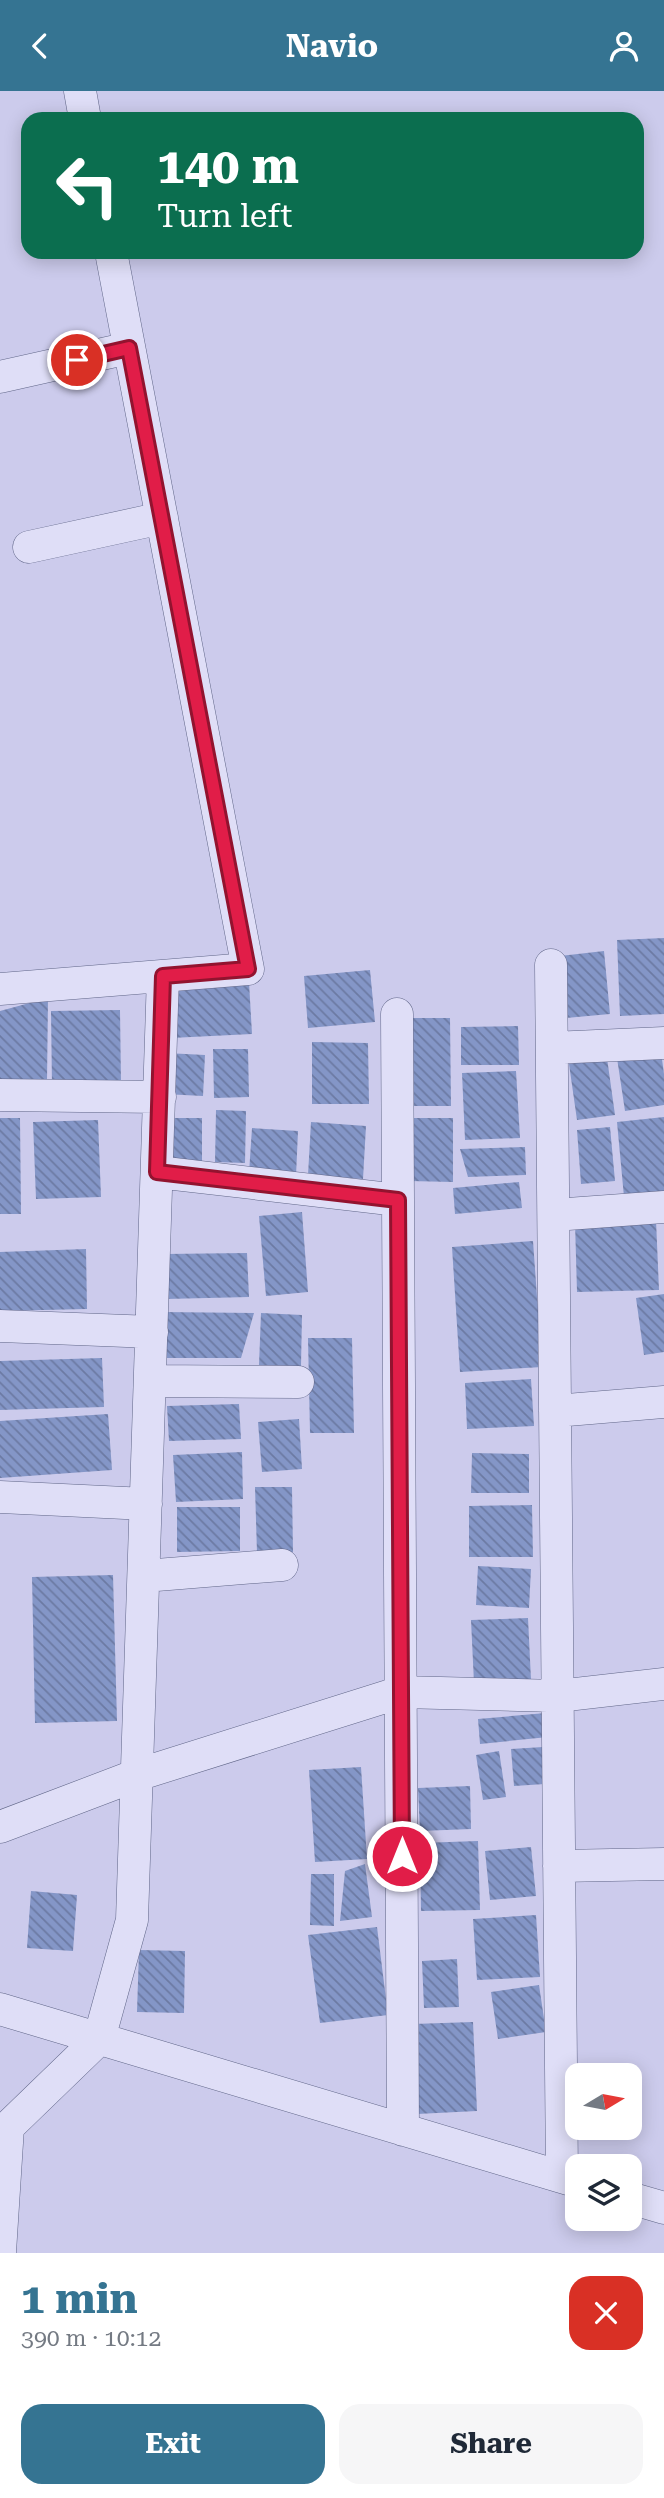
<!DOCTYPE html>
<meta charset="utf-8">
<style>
body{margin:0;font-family:"Roboto Serif",serif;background:#f6f6f7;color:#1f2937;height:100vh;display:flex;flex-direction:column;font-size:26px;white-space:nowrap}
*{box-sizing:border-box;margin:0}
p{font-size:23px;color:#747a83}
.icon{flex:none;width:38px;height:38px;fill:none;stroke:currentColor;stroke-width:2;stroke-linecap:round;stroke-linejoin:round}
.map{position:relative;height:2162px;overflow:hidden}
.side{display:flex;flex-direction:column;background:#fff;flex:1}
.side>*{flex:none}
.top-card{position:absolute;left:21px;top:21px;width:623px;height:147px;border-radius:21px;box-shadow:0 4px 18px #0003;background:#0b6e4f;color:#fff;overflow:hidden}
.needle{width:46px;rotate:80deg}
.buttons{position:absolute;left:565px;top:1972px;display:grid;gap:14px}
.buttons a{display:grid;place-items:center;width:77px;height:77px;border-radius:14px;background:#fff;box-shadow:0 4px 18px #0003;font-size:35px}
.pin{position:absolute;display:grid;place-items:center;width:60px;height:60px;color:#fff;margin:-30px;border:4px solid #fff;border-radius:50%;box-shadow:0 2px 7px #0007}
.me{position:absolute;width:77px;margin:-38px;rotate:0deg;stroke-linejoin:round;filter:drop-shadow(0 0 5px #0008)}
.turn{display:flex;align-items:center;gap:24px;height:147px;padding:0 21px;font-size:32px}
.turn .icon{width:91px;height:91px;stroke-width:2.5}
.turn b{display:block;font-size:49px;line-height:60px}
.round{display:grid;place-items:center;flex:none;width:74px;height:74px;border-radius:21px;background:#f6f6f7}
.head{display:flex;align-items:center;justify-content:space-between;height:119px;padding:0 21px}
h1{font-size:42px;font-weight:700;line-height:52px;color:#357492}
.button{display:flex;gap:14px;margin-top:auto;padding:14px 21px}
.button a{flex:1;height:80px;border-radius:21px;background:#357492;color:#fff;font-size:28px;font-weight:700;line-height:80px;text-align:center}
.button a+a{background:#f6f6f7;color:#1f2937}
header{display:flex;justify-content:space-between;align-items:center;height:91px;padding:0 21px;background:#357492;color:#fff;font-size:32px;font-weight:700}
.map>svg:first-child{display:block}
.building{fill:url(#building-back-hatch)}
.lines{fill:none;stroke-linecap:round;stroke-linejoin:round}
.minor-casing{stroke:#606688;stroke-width:33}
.minor{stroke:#dfdef7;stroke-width:32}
.route-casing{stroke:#92132f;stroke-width:18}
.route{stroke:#e11d48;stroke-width:12}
</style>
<header><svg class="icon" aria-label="back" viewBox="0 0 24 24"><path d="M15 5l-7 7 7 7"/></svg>Navio<svg class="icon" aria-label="person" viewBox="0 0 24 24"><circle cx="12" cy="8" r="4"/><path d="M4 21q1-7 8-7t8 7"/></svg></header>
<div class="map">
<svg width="664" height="2162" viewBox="0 0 664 2162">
<defs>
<pattern id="building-back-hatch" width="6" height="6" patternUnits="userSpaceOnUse" patternTransform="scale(1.75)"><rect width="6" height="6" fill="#8496c7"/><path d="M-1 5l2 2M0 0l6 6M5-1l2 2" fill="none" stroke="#6c7aa3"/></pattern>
</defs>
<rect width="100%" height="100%" fill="#cccbec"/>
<!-- building -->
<path class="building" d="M664 847V923L620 925 617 849Z
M604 860 610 923 566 927 560 865Z
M370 879 375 931 308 937 304 885Z
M249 891 252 943 171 947 180 895Z
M48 907 47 991H0V920Z
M120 919 121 994 52 995 51 920Z
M407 927H450L451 1015H408Z
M518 935 519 974H461V936Z
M312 951 368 952 369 1013H312Z
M213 958H248L249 1006 214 1007Z
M661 961 664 983V1014L625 1020 617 967Z
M166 962 205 964 203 1005 164 1003Z
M607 967 615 1024 577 1029 569 973Z
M516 980 520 1047 465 1049 462 982Z
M216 1019 246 1020 245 1072 215 1071Z
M664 1026V1102L624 1106 617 1031Z
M0 1027H20L21 1123H0Z
M171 1027H202V1071H171Z
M408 1027H453V1091L409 1090Z
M98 1029 101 1106 36 1108 33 1031Z
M311 1031 366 1035 363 1088 308 1084Z
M610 1036 615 1090 581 1093 577 1039Z
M252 1037 298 1040 296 1085 249 1082Z
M525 1056 526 1084 468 1086 460 1058Z
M519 1091 522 1117 455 1123 453 1097Z
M302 1121 308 1201 266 1205 259 1125Z
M656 1129 659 1199 577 1201 575 1131Z
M533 1150 542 1276 460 1281 452 1156Z
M86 1158 87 1218 0 1220V1161Z
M247 1162 249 1206 166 1208 165 1163Z
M664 1203V1261L644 1264 636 1207Z
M162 1221 254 1222 241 1267H161Z
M261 1222 302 1224 301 1275 259 1274Z
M308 1247H352L354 1342H310Z
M102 1267 104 1316 0 1319V1270Z
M531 1288 534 1335 467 1338 465 1292Z
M239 1313 241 1348 169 1350 167 1315Z
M108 1323 112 1379 0 1387V1330Z
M299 1328 302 1378 262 1381 258 1331Z
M242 1361 243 1408 176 1411 173 1364Z
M472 1362 529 1363V1402H471Z
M255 1396H292L293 1461 257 1462Z
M532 1414 533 1466H469V1415Z
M177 1416H240V1460L177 1461Z
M478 1475 531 1478 529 1517 476 1514Z
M113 1484 117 1630 35 1632 32 1486Z
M528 1527 531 1589 474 1592 471 1529Z
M546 1622 548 1646 480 1653 478 1628Z
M543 1656 545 1693 514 1695 511 1658Z
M499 1660 506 1706 483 1709 476 1664Z
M361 1676 367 1768 315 1771 309 1679Z
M470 1695 471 1738 420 1740 418 1697Z
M478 1750 480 1819 421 1820 420 1752Z
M531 1756 536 1805 490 1809 485 1760Z
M365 1773 372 1826 340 1830 345 1780Z
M311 1783H334V1835L310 1834Z
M31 1800 77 1804 73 1860 27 1857Z
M536 1824 540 1886 477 1889 473 1828Z
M377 1836 388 1924 320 1932 308 1844Z
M139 1859 185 1860 184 1922 137 1921Z
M457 1868 459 1916 424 1917 422 1870Z
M539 1894 546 1941 498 1948 491 1901Z
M473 1931 477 2020 417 2023 413 1933Z"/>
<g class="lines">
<!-- minor casing -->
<g class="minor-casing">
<path id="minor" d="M80 0 85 28
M0 286 129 257
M29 456 162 427
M551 874 562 2086
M0 898 248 878 111 161
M397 923 403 2039
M552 957 664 952
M0 1004 160 1006
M157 1081 398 1109
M554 1124 664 1116
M0 1235 152 1241
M150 1290 298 1291
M555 1320 664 1311
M0 1406 146 1413
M144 1485 282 1474
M0 1736 137 1684 401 1601 558 1605 664 1593
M559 1775 664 1773
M0 1918 578 2091
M630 2107 664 2117
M0 2161 8 2036 99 1948 132 1829 163 885"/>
</g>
<!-- minor -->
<use href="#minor" class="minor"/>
</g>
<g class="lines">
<!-- route casing -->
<g class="route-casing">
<path id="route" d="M77 269 129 257 248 878 163 885 157 1081 398 1109 402 1765"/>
</g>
<!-- route -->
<use href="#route" class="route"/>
</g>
</svg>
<div class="buttons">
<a><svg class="needle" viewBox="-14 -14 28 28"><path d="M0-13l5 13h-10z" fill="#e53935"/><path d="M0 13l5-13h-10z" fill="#747a83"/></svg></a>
<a><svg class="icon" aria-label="layers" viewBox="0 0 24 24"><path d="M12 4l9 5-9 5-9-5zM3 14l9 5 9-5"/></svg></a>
</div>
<div class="pin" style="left:77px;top:269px;background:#d93025"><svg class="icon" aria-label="arrive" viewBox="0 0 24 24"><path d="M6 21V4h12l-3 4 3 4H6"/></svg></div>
<svg class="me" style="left:402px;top:1765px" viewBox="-20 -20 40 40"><circle r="17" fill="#e11d48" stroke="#fff" stroke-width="3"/><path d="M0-11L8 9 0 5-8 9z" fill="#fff"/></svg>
<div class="top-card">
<div class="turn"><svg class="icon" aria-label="left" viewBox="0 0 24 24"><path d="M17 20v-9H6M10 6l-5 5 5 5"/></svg><div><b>140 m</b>Turn left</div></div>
</div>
</div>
<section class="side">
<div class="head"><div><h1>1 min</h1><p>390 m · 10:12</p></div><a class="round" style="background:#d93025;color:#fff"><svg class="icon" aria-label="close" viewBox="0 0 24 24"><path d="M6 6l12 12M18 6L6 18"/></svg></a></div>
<div class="button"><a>Exit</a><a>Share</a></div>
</section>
